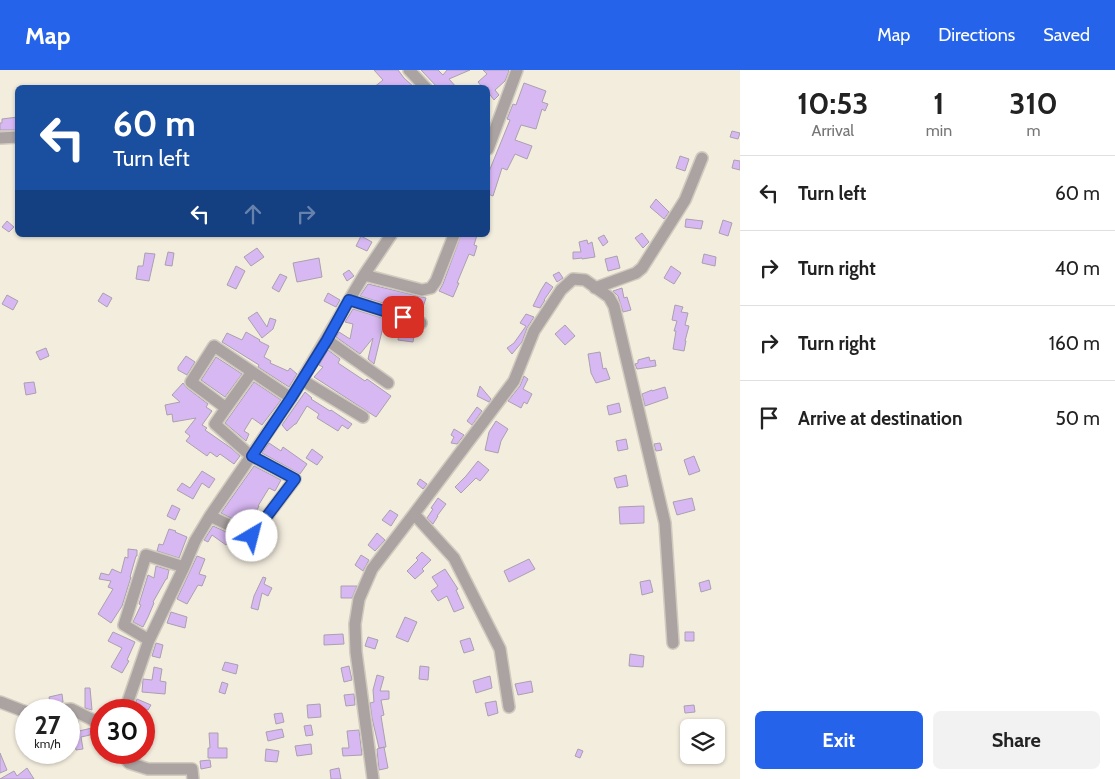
<!DOCTYPE html>
<style>
body{margin:0;font-family:Cabin,sans-serif;background:#f2f2f2;color:#222;height:100vh;display:flex;flex-direction:column;font-size:19px;white-space:nowrap}
*{box-sizing:border-box;margin:0}
p{font-size:16px;color:#767676}
.icon{flex:none;width:28px;height:28px;fill:none;stroke:currentColor;stroke-width:2;stroke-linecap:round;stroke-linejoin:round}
.map{position:relative;flex:1;overflow:hidden}
.side{display:flex;flex-direction:column;background:#fff;width:375px}
.side>*{flex:none}
.banner{position:absolute;left:15px;top:15px;width:475px;height:152px;border-radius:8px;box-shadow:0 1px 4px #0004;background:#1a4fa0;color:#fff;overflow:hidden}
.buttons{position:absolute;left:680px;top:649px;display:grid;gap:10px}
.buttons a{display:grid;place-items:center;width:45px;height:45px;border-radius:8px;background:#fff;box-shadow:0 1px 4px #0004;font-size:25px}
.speed{position:absolute;left:15px;top:629px;display:flex;gap:10px;font-size:25px;font-weight:700;text-align:center}
.speed>*{display:grid;place-content:center;width:65px;height:65px;border-radius:50%;background:#fff;box-shadow:0 1px 4px #0004;line-height:1}
.speed small{font-size:12px;font-weight:400}
.speed .limit{border:8px solid #d22;background:#fff;color:#111}
.pin{position:absolute;display:grid;place-items:center;width:42px;height:42px;color:#fff;margin:-21px;border-radius:10px;box-shadow:0 2px 8px #0006}
.me{position:absolute;width:55px;margin:-28px;rotate:37deg;stroke-linejoin:round;filter:drop-shadow(0 0 4px #0008)}
.turn{display:flex;align-items:center;gap:18px;height:105px;padding:0 15px;font-size:22px}
.turn .icon{width:65px;height:65px;stroke-width:2.5}
.turn b{display:block;font-size:35px;line-height:42px}
.lanes{display:flex;align-items:center;height:48px;padding:0 15px;background:#0003;justify-content:center;gap:25px;direction:ltr}
.lanes .off{opacity:.35}
.eta{display:flex;justify-content:space-evenly;align-items:center;height:85px;text-align:center}
.eta b{font-size:30px;font-weight:700;line-height:35px}
.action{display:flex;gap:10px;margin-top:auto;padding:10px 15px}
.action a{flex:1;height:58px;border-radius:8px;background:#2563eb;color:#fff;font-size:20px;font-weight:700;line-height:58px;text-align:center}
.action a+a{background:#f2f2f2;color:#222}
ul{padding:0;list-style:none}
li{display:flex;align-items:center;gap:15px;height:75px;padding:0 15px;border-top:1px solid #e0e0e0}
li div{flex:1}
li b{display:block;font-size:19px}
li em{font-style:normal}
header{display:flex;align-items:center;gap:30px;box-sizing:border-box;height:70px;padding:0 25px;background:#2563eb;color:#fff}
header strong{font-size:24px}
nav{display:flex;gap:28px;margin-inline-start:auto;font-size:18px}
main{display:flex;flex:1;min-height:0}
.map>svg:first-child{display:block}
.building{fill:#d8b8f2;stroke:#a8a1ae}
.lines{fill:none;stroke-linecap:round;stroke-linejoin:round}
.minor-casing{stroke:#d0cbbe;stroke-width:14}
.minor{stroke:#aba3a2;stroke-width:11}
.route-casing{stroke:#184099;stroke-width:12}
.route{stroke:#2563eb;stroke-width:9}
</style>
<header>
<strong>Map</strong>
<nav><a>Map</a><a>Directions</a><a>Saved</a></nav>
</header>
<main>
<div class="map">
<svg width="740" height="709" viewBox="0 0 740 709">
<rect width="100%" height="100%" fill="#f3edde"/>
<!-- building -->
<path class="building" d="M374 0H398L404 8 415 18H373L383 10Z
M421 0H438L443 5 447 0H470L449 9 457 18H438Z
M483 0H508L509 1 505 11 495 20 499 25 494 30 488 22V18H483L478 12 487 4Z
M524 13 546 21 542 32 548 34 545 41 542 39 536 59 521 55 515 70 532 76 527 89 515 84 507 100 502 98 493 126 488 124V104L510 50 507 49 513 34 516 35Z
M18 47V60H0V53H2V49Z
M732 61 740 63 738 69 730 67Z
M680 86 689 89 685 101 676 98Z
M734 90 740 91V100L732 98Z
M656 129 669 142 664 149 650 137Z
M686 149 703 151 701 159 685 157Z
M723 150 732 153 728 166 719 163Z
M7 151 14 157 9 162 2 157Z
M642 163 649 172 643 178 635 168Z
M461 165H477L474 175 477 176 474 186 469 184 457 213H459L453 227 439 221 443 214Z
M604 165 608 172 603 176 598 168Z
M361 166 372 172 367 181 356 176Z
M587 170 588 174 592 172 595 187 582 189V188L573 189V182H581L579 172Z
M257 178 264 187 251 196 244 187Z
M168 182 174 183 172 196 165 195Z
M145 183 155 184 149 211 136 209 138 196H143Z
M704 184 716 187 715 196 702 193Z
M617 186 620 198 608 201 605 189Z
M319 188 322 207 297 212 293 193Z
M236 196 245 201 236 219 227 215Z
M671 196 681 203 674 214 664 208Z
M349 200 354 206 347 211 343 204Z
M559 202 563 208 557 212 553 205Z
M280 204 287 207 279 222 272 218Z
M546 212 553 217 544 230H545L540 238 533 236 541 220Z
M368 214 426 228 421 243 406 238V240L360 226Z
M622 218 624 228 627 227 631 240 623 242 618 226 613 221Z
M103 223 112 228 107 237 98 231Z
M328 223 340 230 336 237 324 231Z
M7 225 18 231 13 240 2 234Z
M675 235 683 237 681 242 688 243 685 255 689 256 685 271H686L684 281 673 279 676 261H674L677 251 672 250Z
M353 239 385 249 374 294 368 289 373 268 360 284 336 267 339 262 350 269 353 254 345 252Z
M257 242 267 257 270 248 276 250 273 259 262 268 248 248Z
M526 244 534 247 527 258 522 272 512 284 507 278 514 273 526 256 520 253Z
M565 255 575 266 565 275 555 264Z
M400 257 415 259 413 272 398 270Z
M246 262 260 270 259 271 269 276 264 287 271 291 270 293 288 301 290 298 297 304 289 317 258 297 259 295 222 272 227 263 242 270Z
M46 278 49 286 40 290 36 282Z
M328 280 340 289 338 293 365 311 367 309 391 326 376 347 314 307 323 297 319 295Z
M600 282 603 299 606 298 610 309 596 313 591 303 588 284Z
M186 286 195 292 187 305 178 300V297Z
M216 287 242 304 225 327 201 310Z
M649 287 650 291 655 290 656 296 637 299 635 294 638 293V290Z
M524 306 528 309 523 319 532 324 527 334 524 332 521 338 508 331 520 316Z
M34 312 36 323 26 325 24 313Z
M254 312 281 330 262 355 252 348 244 361 249 364 246 371 225 353Z
M183 313 187 318 208 334 206 337 212 341 202 355 207 358 205 360 231 378 240 386 234 394 220 384 217 387 210 382 207 386 186 371 190 366 185 362 196 348 173 352 172 344 167 345 165 335 180 332 172 325Z
M480 316 491 329 489 332 477 326Z
M665 317 668 328 645 336 642 324 652 320V321Z
M305 322 312 328 311 329 330 341 331 340 352 354 348 359 342 355 338 361 317 348 319 344 307 336 296 354H295L287 361 282 355Z
M619 333 621 342 609 345 607 336Z
M477 337 482 341 472 355 467 351Z
M496 351 508 359 501 371 498 383 485 380 489 362Z
M454 359 464 365 457 374 451 373 454 367 451 365Z
M626 369 628 379 618 381 616 371Z
M269 373 281 381 283 377 307 394 300 404 262 383Z
M660 373 662 380 656 381 654 374Z
M312 379 323 387 317 395 306 388Z
M694 386 700 401 689 405 684 390Z
M478 391 489 400 480 411 476 408 461 423 455 417 466 406Z
M254 396 281 410 275 421 269 418 258 436H259L252 450 248 448 243 454 221 443Z
M202 401 215 409 209 418 202 413 193 429 177 420 182 413 190 418Z
M626 405 628 416 617 418 614 408Z
M420 409 427 414 423 419 417 414Z
M438 428 446 434 437 446H438L433 454 427 448 433 439 431 438Z
M692 428 695 440 677 445 673 432Z
M172 435 180 439 175 450 167 446Z
M644 436V453L620 454 619 437Z
M390 440 398 445 391 456 382 450Z
M213 456 233 465 226 475 212 465 208 472 204 470Z
M169 459 176 461 175 462 187 467 179 488 157 481 159 474 163 475Z
M377 463 385 470 375 481 368 475Z
M128 479 137 480V486H136L130 507H131L122 536 111 553 98 544 113 519 108 517 111 511 99 509 101 503 109 505 112 499 121 503 125 487 128 488Z
M422 482 431 490 422 499 424 501 415 509 407 501 418 490 416 488Z
M361 485 369 490 363 501 355 495Z
M197 486 205 489 199 504 206 506 202 516 198 515 187 534 177 529Z
M529 489 535 499 509 512 504 501Z
M156 496 169 500 167 509H166L153 532 154 533 148 547 143 557 133 552 141 535 139 534 148 505 154 508Z
M445 499 458 519 456 520 464 538 454 542 447 526 438 531 431 521 438 516 432 507Z
M263 507 266 508 264 514 272 518 268 526 262 523 258 540 251 538 254 526Z
M650 510 653 522 642 525 640 512Z
M709 510 711 519 701 522 699 513Z
M341 516H357L352 528H341Z
M171 542 187 547 185 558 167 553Z
M405 547 417 552 408 572 396 567Z
M113 562 135 572 127 590 129 591 122 603 111 597 122 578 108 571Z
M685 562H694V571H685Z
M343 564 344 574 324 575V565Z
M368 567 378 570 375 579 365 576Z
M470 568 474 580 464 583 460 571Z
M156 573 163 575 160 588 152 586Z
M630 584 644 586 643 597 629 596Z
M225 592 238 595 236 604 222 600Z
M349 596 352 610 344 612 341 598Z
M420 596 429 597 428 610 419 609Z
M154 597 162 599 160 611 166 612 165 624 142 622 143 609 152 610Z
M377 605 384 607 380 621H389V629L381 630 384 645 381 646 386 677 379 678 372 648 370 633 374 632 373 620Z
M490 606 492 618 476 623 473 611Z
M531 611 533 622 518 625 515 614Z
M222 612 228 614 225 624 219 622Z
M85 618H90L92 640 85 638Z
M62 624 63 632 51 637 49 627Z
M354 624 355 635 346 636 344 625Z
M137 629 151 635 148 640 133 639Z
M496 631 498 643 488 646 485 633Z
M320 634 321 647 308 648 307 635Z
M694 635 695 642 685 643 684 636Z
M282 643 284 652 276 654 274 644Z
M73 648 78 651 79 661 92 658 101 661V664H90V665L81 667 83 679 76 680 71 649Z
M311 655 313 665 306 666 304 656Z
M282 659 284 667 268 671 266 662Z
M359 660 362 685 343 686 342 678H349L347 661Z
M209 663H218V678H227V688H208V678H210Z
M311 674 312 684 297 686 295 676Z
M384 677 388 698 379 700 377 679Z
M266 679 279 681 277 692 265 691Z
M578 679 583 681 580 688 575 686Z
M0 683 7 700 0 703Z
M210 690 211 697 201 699 200 691Z
M27 698 34 709H0L14 701 17 706Z
M339 698 341 709H331L330 700Z"/>
<g class="lines">
<!-- minor casing -->
<g class="minor-casing">
<path id="minor" d="M409 0 426 18
M0 68 18 67
M488 79 517 0
M364 205 422 220 431 218 436 211 454 165
M595 218 636 203 642 198 685 130 702 88
M349 230 421 253
M327 270 388 313
M302 310 363 347
M226 338 252 302
M414 444 454 488 500 579 509 637
M210 446 252 466 295 409 251 386 215 354 226 338 191 312 214 276 291 328
M149 570 124 555 146 485 184 497
M0 632 26 642
M61 640 71 639 101 654
M125 640 149 570 184 497 195 471 210 446 291 328 364 205 391 165
M121 682 129 693 148 699H192L193 709
M373 709 356 582 355 554 359 529 372 499 414 444 514 311 534 261 561 220 573 209 585 210 609 227 614 236 665 453 673 573"/>
</g>
<!-- minor -->
<use href="#minor" class="minor"/>
</g>
<g class="lines">
<!-- route casing -->
<g class="route-casing">
<path id="route" d="M252 466 295 409 252 386 291 328 327 270 349 230 403 247"/>
</g>
<!-- route -->
<use href="#route" class="route"/>
</g>
</svg>
<div class="buttons">
<a><svg class="icon" aria-label="layers" viewBox="0 0 24 24"><path d="M12 4l9 5-9 5-9-5zM3 14l9 5 9-5"/></svg></a>
</div>
<div class="speed"><div>27<small>km/h</small></div><div class="limit">30</div></div>
<div class="pin" style="left:403px;top:247px;background:#d93025"><svg class="icon" aria-label="arrive" viewBox="0 0 24 24"><path d="M6 21V4h12l-3 4 3 4H6"/></svg></div>
<svg class="me" style="left:252px;top:466px" viewBox="-20 -20 40 40"><circle r="19" fill="#fff"/><path d="M0-13L10 11 0 6-10 11z" fill="#2563eb"/></svg>
<div class="banner">
<div class="turn"><svg class="icon" aria-label="left" viewBox="0 0 24 24"><path d="M17 20v-9H6M10 6l-5 5 5 5"/></svg><div><b>60 m</b>Turn left</div></div>
<div class="lanes"><svg class="icon" aria-label="left" viewBox="0 0 24 24"><path d="M17 20v-9H6M10 6l-5 5 5 5"/></svg><svg class="icon off" aria-label="ahead" viewBox="0 0 24 24"><path d="M12 20V5M6 11l6-6 6 6"/></svg><svg class="icon off" aria-label="right" viewBox="0 0 24 24"><path d="M7 20v-9h11M14 6l5 5-5 5"/></svg></div>
</div>
</div>
<section class="side">
<div class="eta">
<div><b>10:53</b><p>Arrival</p></div>
<div><b>1</b><p>min</p></div>
<div><b>310</b><p>m</p></div>
</div>
<ul>
<li><svg class="icon" aria-label="left" viewBox="0 0 24 24"><path d="M17 20v-9H6M10 6l-5 5 5 5"/></svg><div><b>Turn left</b></div><em>60 m</em></li>
<li><svg class="icon" aria-label="right" viewBox="0 0 24 24"><path d="M7 20v-9h11M14 6l5 5-5 5"/></svg><div><b>Turn right</b></div><em>40 m</em></li>
<li><svg class="icon" aria-label="right" viewBox="0 0 24 24"><path d="M7 20v-9h11M14 6l5 5-5 5"/></svg><div><b>Turn right</b></div><em>160 m</em></li>
<li><svg class="icon" aria-label="arrive" viewBox="0 0 24 24"><path d="M6 21V4h12l-3 4 3 4H6"/></svg><div><b>Arrive at destination</b></div><em>50 m</em></li>
</ul>
<div class="action"><a>Exit</a><a>Share</a></div>
</section>
</main>
